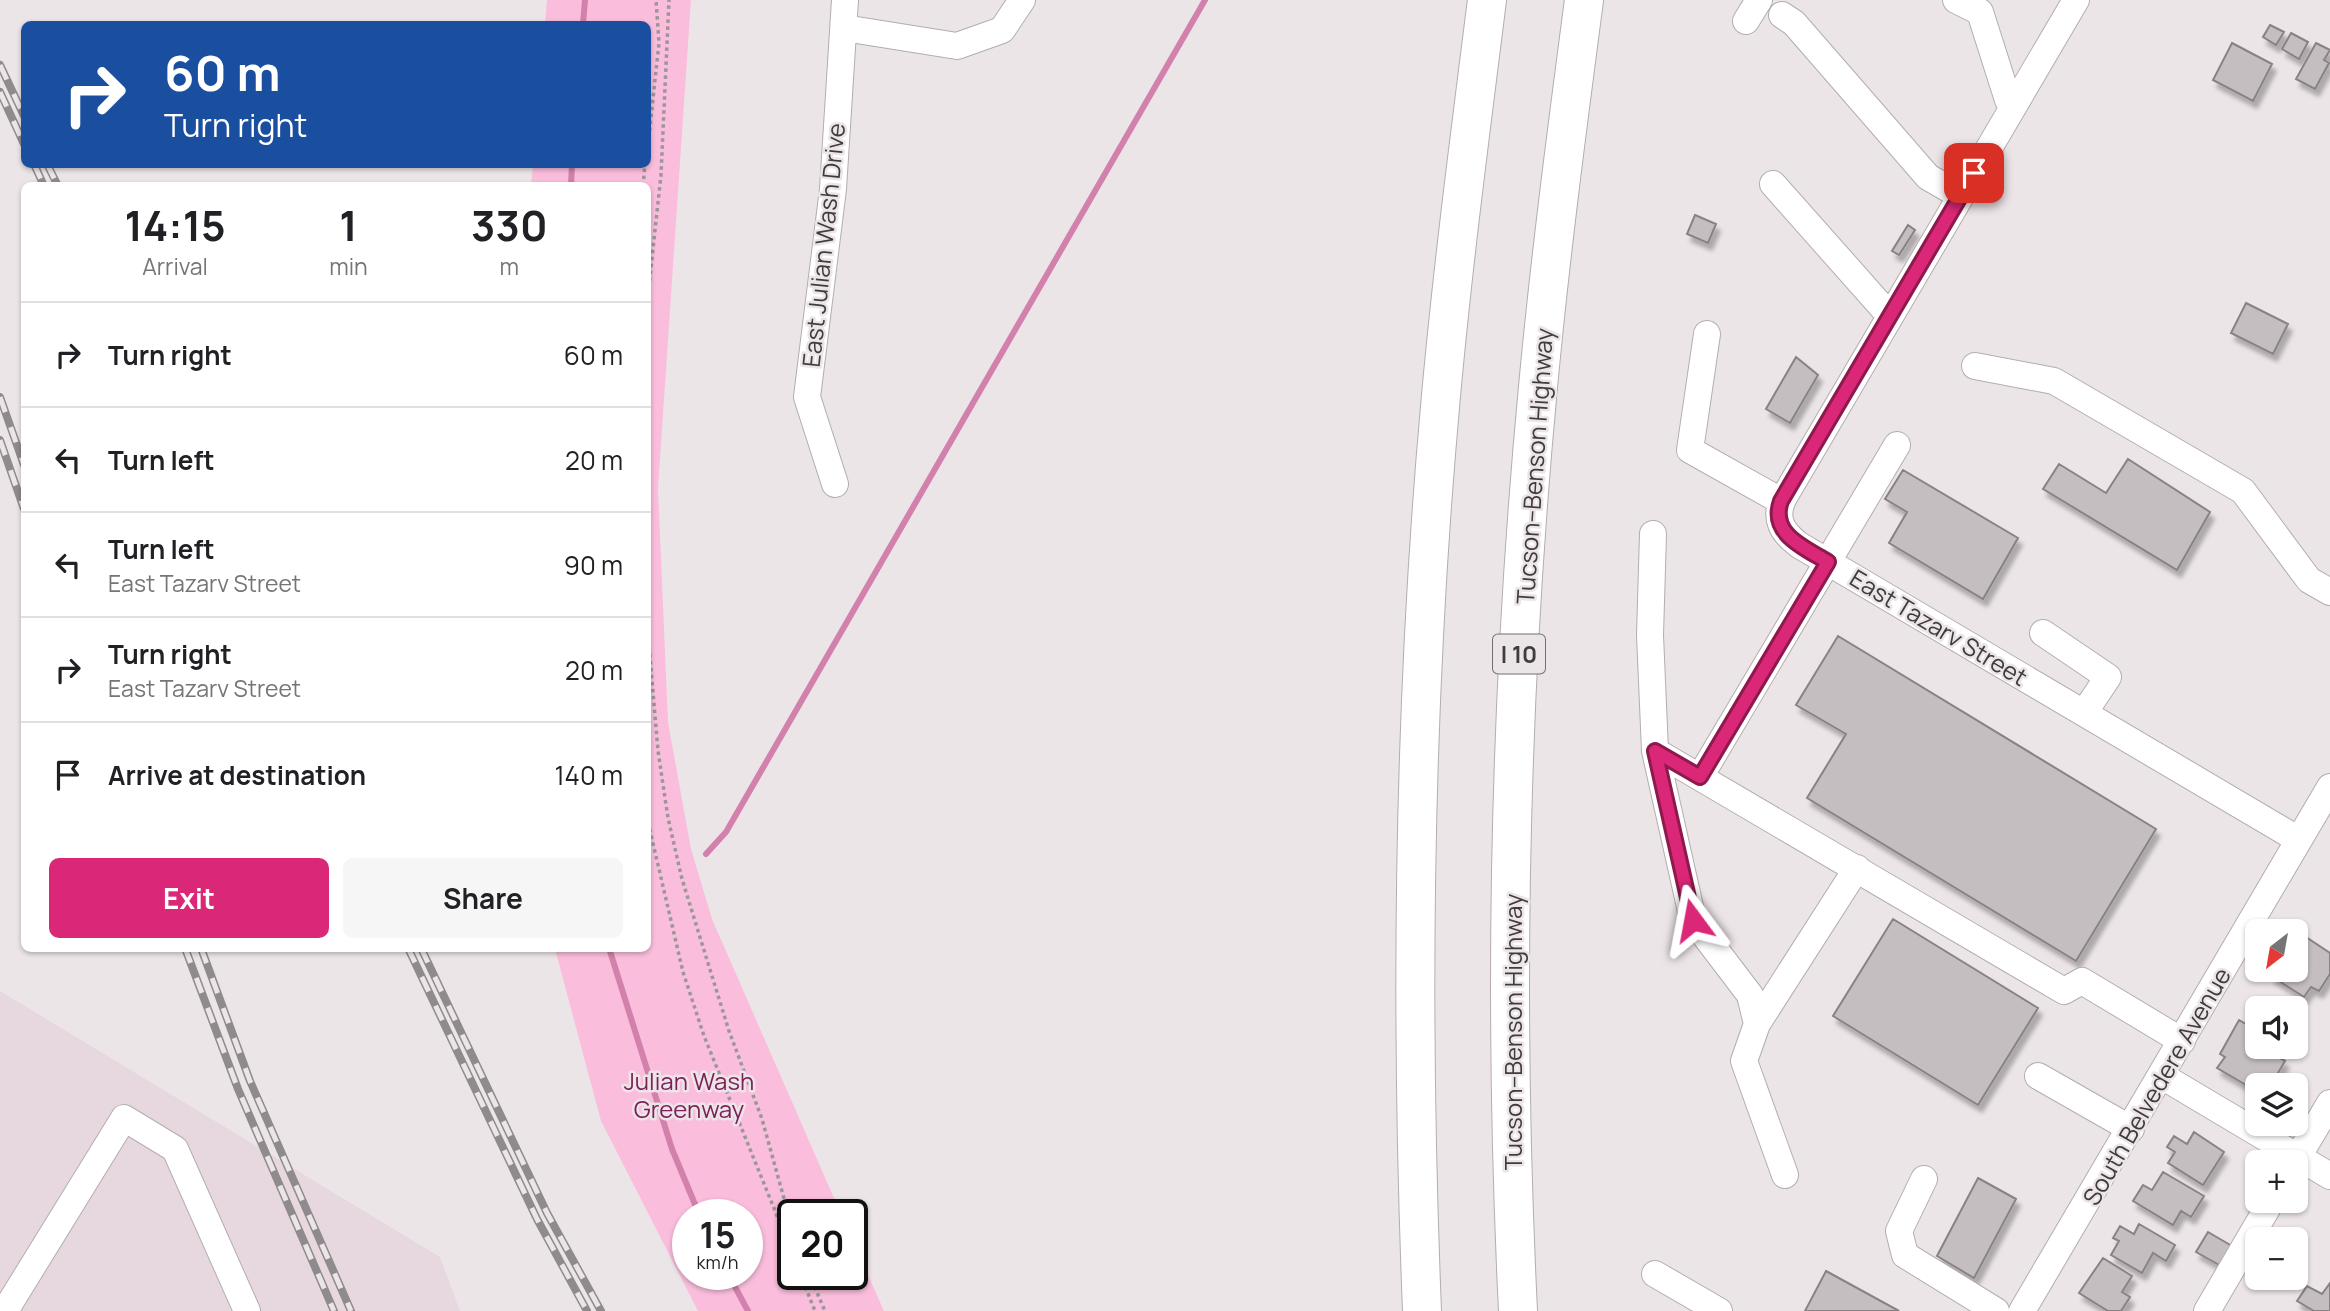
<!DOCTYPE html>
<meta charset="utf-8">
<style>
body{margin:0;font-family:Manrope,sans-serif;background:#f6f6f6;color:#202124;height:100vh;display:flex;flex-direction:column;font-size:26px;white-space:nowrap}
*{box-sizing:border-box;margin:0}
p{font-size:23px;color:#757577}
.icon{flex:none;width:38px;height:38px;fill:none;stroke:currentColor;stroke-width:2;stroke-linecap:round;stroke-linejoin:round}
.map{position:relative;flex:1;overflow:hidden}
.panel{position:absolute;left:21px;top:182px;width:630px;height:770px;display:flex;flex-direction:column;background:#fff;border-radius:10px;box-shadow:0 2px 5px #0004}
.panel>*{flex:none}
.banner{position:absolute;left:21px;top:21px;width:630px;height:147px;border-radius:10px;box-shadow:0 2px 5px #0004;background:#1a4fa0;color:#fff;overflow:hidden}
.needle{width:46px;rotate:211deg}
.controls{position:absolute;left:2245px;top:919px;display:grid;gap:14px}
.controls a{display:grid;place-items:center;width:63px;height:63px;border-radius:10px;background:#fff;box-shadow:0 2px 5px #0004;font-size:35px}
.speed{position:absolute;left:672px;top:1199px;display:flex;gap:14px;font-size:35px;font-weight:700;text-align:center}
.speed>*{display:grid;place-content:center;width:91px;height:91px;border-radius:50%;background:#fff;box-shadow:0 2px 5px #0004;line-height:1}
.speed small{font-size:18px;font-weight:400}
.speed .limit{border:4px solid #111;border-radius:10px;background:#fff;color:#111}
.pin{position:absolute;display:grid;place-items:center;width:60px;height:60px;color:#fff;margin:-30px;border-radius:14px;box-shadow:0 4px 10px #0006}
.me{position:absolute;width:77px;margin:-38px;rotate:347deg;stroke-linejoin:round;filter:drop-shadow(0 0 5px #0008)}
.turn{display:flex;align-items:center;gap:24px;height:147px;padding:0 28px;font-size:32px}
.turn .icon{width:91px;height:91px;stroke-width:2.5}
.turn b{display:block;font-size:49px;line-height:60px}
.eta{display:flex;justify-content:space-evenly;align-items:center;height:119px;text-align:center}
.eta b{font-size:42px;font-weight:700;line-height:49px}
.button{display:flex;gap:14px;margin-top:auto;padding:14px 28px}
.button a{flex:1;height:80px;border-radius:10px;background:#db2777;color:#fff;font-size:28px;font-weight:700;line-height:80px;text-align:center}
.button a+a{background:#f6f6f6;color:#202124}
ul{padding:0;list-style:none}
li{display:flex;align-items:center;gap:21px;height:105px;padding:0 28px;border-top:2px solid #e0e0e0}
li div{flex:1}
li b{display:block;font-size:26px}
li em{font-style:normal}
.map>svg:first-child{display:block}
.built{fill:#e7d8df}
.green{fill:#fabedc;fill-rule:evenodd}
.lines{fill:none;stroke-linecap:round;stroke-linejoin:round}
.stream{stroke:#d181ab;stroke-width:6}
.building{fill:#c5bec1;stroke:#898285;stroke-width:2;filter:url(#shadow)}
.minor-casing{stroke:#b3adb0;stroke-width:28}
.highway-casing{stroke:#b3adb0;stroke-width:40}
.path{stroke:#9b9698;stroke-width:3.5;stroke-dasharray:3.5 3.5;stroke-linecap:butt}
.minor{stroke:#fff;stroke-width:26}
.highway{stroke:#fff;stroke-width:38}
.rail-casing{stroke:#8f8a8c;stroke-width:8}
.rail{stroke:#ece5e8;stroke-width:5;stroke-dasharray:16;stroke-linecap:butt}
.route-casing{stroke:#8e194d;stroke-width:18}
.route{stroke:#db2777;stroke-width:12}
.labels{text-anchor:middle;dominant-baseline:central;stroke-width:5;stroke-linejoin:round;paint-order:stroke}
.shield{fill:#ece5e8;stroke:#736f70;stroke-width:2}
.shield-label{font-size:23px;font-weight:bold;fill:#3f3c3d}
.street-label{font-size:24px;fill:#3f3c3d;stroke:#ece5e8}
.park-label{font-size:24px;fill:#7d1f58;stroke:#ece5e8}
</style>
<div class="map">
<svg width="2330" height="1311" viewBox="0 0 2330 1311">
<defs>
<filter id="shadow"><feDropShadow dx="4" dy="7" stdDeviation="2" flood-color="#0004"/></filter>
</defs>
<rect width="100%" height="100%" fill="#ece5e8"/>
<!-- built -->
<path class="built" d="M0 991 440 1257 460 1311H0Z"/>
<!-- green -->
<path class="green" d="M547 0H691L658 488 668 722 691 849 712 919 841 1214H793V1274H852V1239L884 1311H698L601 1121 555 949 648 948V186L531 185 533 165 648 164V24H545ZM688 1214H747V1274H688Z"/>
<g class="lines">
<!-- stream -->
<path class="stream" d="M583 24 585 0
M571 186 572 164
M706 854 726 832 1205 0
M609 948 672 1149 699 1214
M728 1274 748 1311"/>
</g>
<!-- building -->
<path class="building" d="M2270 25 2284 32 2276 45 2263 37Z
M2291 33 2308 42 2299 59 2282 49Z
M2232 43 2272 64 2253 101 2213 80Z
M2316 43 2330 50 2324 60 2329 63 2315 89 2296 79Z
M1695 215 1716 224 1708 243 1687 234Z
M1908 225 1915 230 1899 255 1892 251Z
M2246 303 2288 324 2273 354 2231 333Z
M1796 357 1818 375 1790 423 1766 409Z
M2128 459 2210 512 2177 570 2043 489 2059 464 2106 493Z
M1903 470 2018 538 1983 599 1889 543 1907 512 1885 499Z
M1838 636 2156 829 2076 961 1807 798 1846 734 1796 705Z
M1893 919 2038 1008 1978 1105 1833 1016Z
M2300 933 2330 953V974L2319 991 2311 987 2304 997 2271 976 2276 970H2296V938Z
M2239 1020 2258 1031 2253 1043 2258 1046 2285 1061 2271 1085H2258V1092L2217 1068 2225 1057 2220 1054Z
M2194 1132 2224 1152 2203 1185 2168 1163 2175 1152 2167 1147 2174 1136 2187 1144Z
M2163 1172 2204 1196 2191 1217 2181 1211 2173 1225 2133 1201 2143 1185 2152 1190Z
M1978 1178 2016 1199 1974 1278 1937 1256Z
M2139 1224 2175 1245 2166 1261 2153 1253 2142 1273 2111 1255 2119 1241 2113 1238 2120 1226 2134 1234Z
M2208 1232 2232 1246 2221 1266 2196 1252Z
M2103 1258 2132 1276 2122 1292 2130 1297 2121 1311H2108L2079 1293Z
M1826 1271 1899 1311H1805Z
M2330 1283V1311H2314L2297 1301 2307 1286 2322 1294Z"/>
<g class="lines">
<!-- minor casing -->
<g class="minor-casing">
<path id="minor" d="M1956 0 1980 12 2008 100 2015 104
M2076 0 1783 499C1774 519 1782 532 1799 545L2299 840
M1782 15 1794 23 1928 177 1961 196
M1746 21 1759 0
M844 28 957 46 1002 30 1022 0
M1773 184 1890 316
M1707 334 1690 450 1781 501
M1975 366 2054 381 2243 491 2309 580 2330 592
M835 484 807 397 833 189 845 0
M1653 534 1650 635 1655 751 2064 991 2082 981 2182 1041
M2043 633 2108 677 2084 713
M1655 751 1693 920 1750 995 1757 1024
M1700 777 1897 445
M2038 1076 2131 1129
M2162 1076 2330 1176
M2295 1162 2330 1103
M1785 1175 1744 1061 1757 1024 1857 868
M1924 1179 1899 1231 1905 1255 1996 1311
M1655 1274 1719 1311
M5 1311 124 1118 175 1149 247 1311
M2022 1311 2330 787
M2207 1311 2272 1200"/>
</g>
<!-- highway casing -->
<g class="highway-casing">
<path id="highway" d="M1422 1311C1410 1010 1413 707 1440 407 1452 271 1470 135 1487 0
M1518 1311C1503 1004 1509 694 1538 387 1550 258 1567 129 1584 0"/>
</g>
<!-- path -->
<path class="path" d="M648 145 659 43 656 0
M643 186 645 164
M648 295 661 175 669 0
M648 633 658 751 668 818 682 879 729 1031 762 1119 793 1231
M648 822 683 972 704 1036 793 1255
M800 1274 815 1311
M809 1274 825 1311"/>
<!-- minor -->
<use href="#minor" class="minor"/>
<!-- highway -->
<use href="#highway" class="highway"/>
<!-- rail casing -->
<g class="rail-casing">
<path id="rail" d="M0 65 24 116
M0 92 24 144
M34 164 44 186
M47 164 58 186
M0 397 24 465
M0 440 24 509
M185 948 238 1089 334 1311
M201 948 250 1081 351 1311
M408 948 537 1219 587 1311
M421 948 547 1213 601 1311"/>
</g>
<!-- rail -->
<use href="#rail" class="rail"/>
</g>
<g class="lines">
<!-- route casing -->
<g class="route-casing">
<path id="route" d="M1693 920 1655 751 1700 777 1828 562C1805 548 1769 534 1781 501L1974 173"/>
</g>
<!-- route -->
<use href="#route" class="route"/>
</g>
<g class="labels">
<!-- shield labels -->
<rect class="shield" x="1493" y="634.5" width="52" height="39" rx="5"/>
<g class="shield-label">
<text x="1519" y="654">I 10</text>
</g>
<!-- street labels -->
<g class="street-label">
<text transform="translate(823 245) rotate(-84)">East Julian Wash Drive</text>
<text transform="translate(1534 466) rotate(-86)">Tucson–Benson Highway</text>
<text transform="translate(1939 627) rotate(31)">East Tazarv Street</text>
<text transform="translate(1512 1032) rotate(-90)">Tucson–Benson Highway</text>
<text transform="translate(2156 1086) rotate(-60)">South Belvedere Avenue</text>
</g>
<!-- park labels -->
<g class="park-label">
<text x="689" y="1080">Julian Wash<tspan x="689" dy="28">Greenway</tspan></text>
</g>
</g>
</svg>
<div class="controls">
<a><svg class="needle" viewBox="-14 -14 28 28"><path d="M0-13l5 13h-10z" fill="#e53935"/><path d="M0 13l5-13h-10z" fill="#757577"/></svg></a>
<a><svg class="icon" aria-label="sound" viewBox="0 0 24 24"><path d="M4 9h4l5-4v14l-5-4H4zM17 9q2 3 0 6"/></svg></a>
<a><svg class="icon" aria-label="layers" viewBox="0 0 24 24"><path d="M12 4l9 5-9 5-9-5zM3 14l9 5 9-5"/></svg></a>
<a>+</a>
<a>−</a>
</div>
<div class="speed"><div>15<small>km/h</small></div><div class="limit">20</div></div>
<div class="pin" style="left:1974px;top:173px;background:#d93025"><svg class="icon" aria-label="arrive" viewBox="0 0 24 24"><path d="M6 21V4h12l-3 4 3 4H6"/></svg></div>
<svg class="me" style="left:1693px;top:920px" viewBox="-20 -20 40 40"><path d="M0-17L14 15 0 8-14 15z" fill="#db2777" stroke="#fff" stroke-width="4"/></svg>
<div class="banner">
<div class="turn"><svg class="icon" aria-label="right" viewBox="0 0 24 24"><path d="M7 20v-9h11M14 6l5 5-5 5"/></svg><div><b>60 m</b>Turn right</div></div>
</div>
<section class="panel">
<div class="eta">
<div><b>14:15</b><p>Arrival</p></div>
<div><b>1</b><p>min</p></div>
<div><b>330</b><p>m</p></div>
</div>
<ul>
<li><svg class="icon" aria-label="right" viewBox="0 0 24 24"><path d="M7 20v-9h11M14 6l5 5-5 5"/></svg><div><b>Turn right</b></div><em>60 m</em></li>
<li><svg class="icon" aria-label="left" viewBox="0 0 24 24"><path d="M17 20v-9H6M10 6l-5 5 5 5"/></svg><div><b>Turn left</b></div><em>20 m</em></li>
<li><svg class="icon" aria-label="left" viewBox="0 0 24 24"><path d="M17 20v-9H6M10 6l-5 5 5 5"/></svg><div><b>Turn left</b><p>East Tazarv Street</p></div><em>90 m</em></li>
<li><svg class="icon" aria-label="right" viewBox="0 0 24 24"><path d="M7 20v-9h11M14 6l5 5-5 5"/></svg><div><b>Turn right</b><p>East Tazarv Street</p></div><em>20 m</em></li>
<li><svg class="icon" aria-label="arrive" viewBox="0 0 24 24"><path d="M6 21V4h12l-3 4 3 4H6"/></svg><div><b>Arrive at destination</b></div><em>140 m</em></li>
</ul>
<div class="button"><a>Exit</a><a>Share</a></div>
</section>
</div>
